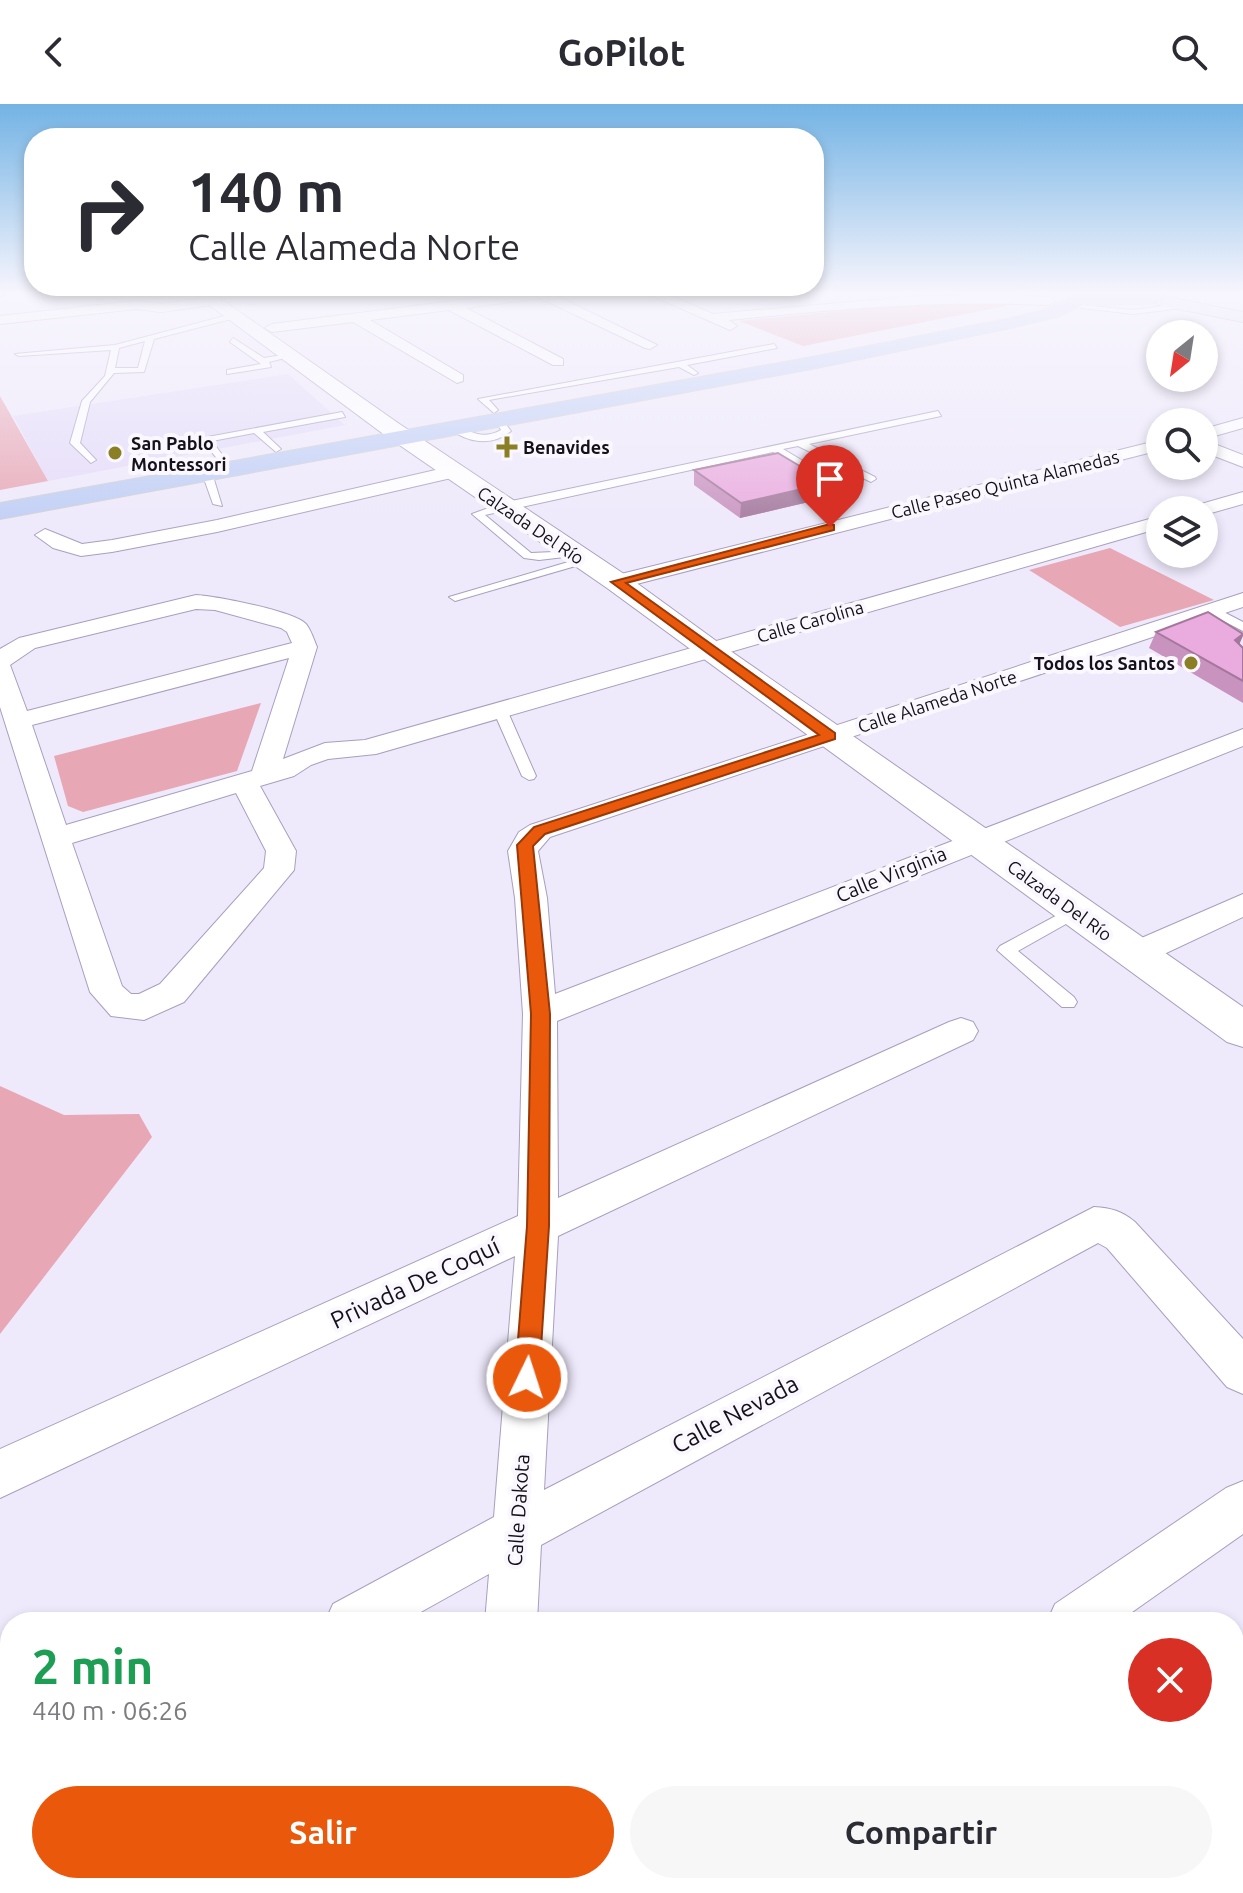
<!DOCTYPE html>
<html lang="es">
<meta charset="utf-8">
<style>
body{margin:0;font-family:Ubuntu,sans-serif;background:#f7f7f7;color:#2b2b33;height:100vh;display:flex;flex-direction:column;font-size:30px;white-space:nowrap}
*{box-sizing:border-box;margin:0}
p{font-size:26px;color:#7c7c81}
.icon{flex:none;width:44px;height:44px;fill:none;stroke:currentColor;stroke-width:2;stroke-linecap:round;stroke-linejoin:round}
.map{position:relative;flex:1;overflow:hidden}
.panel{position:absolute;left:0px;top:1508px;width:1244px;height:282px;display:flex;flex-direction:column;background:#fff;border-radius:32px 32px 0 0;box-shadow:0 4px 12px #0003}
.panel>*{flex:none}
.top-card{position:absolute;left:24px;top:24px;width:800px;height:168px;border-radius:32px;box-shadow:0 4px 12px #0003;background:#fff;color:#2b2b33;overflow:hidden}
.needle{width:52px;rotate:210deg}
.fabs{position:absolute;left:1146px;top:216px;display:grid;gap:16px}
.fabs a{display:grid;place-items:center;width:72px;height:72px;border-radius:50%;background:#fff;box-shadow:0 4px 12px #0003;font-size:40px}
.pin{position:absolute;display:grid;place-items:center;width:68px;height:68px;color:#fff;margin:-82px -34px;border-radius:50% 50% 50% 0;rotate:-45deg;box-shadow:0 0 8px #0007}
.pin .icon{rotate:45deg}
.me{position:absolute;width:88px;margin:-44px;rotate:4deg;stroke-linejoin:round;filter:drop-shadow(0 0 6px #0008)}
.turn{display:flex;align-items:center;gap:28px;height:168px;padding:0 32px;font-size:36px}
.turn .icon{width:104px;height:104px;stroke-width:2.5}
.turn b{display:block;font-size:56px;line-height:68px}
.round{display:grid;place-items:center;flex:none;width:84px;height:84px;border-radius:42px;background:#f7f7f7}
.headline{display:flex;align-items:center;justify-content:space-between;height:136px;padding:0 32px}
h1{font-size:48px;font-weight:700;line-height:60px;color:#1e9e55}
.button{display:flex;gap:16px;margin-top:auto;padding:16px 32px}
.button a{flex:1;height:92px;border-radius:48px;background:#ea580c;color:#fff;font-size:32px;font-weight:700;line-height:92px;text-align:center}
.button a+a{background:#f7f7f7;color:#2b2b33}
header{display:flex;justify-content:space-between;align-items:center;height:104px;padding:0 32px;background:#fff;font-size:36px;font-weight:700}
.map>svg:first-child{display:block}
.built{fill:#e4dbf9}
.green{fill:#e7a7b5}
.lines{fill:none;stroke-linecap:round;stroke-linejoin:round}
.service-casing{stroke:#a99fbd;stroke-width:2}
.minor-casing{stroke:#a99fbd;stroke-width:2}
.tertiary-casing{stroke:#a99fbd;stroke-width:2}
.secondary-casing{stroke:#a99fbd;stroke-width:2}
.primary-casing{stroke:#d0cfd1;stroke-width:2}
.service{fill:#fff;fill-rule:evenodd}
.minor{fill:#fff;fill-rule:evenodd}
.tertiary{fill:#fff;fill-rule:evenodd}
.secondary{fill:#dfe6fa;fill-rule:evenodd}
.primary{fill:#bfcef5;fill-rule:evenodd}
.wall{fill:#c993c0}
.shaded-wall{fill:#a4789c}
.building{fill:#eaabdf;stroke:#a4789c;stroke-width:2}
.route{fill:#ea580c;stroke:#983908;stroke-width:2}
.poi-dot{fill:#8b7f26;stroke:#faf8fe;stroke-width:3}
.labels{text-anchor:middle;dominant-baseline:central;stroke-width:8;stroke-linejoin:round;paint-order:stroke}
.far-poi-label{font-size:18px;font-weight:bold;fill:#15111b;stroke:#faf8fe;text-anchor:start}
.far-street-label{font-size:18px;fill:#15111b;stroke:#faf8fe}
.street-label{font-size:20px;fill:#15111b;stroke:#faf8fe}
.near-street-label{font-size:24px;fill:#15111b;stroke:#faf8fe}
</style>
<header><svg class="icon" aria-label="back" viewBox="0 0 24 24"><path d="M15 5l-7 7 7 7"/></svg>GoPilot<svg class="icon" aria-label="search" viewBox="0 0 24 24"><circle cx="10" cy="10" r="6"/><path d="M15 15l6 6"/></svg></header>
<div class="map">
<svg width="1243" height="1789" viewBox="0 0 1243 1789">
<rect width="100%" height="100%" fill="#eee9fb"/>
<!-- built -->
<path class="built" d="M288 270 345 321 48 377 13 312Z"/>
<!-- green -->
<path class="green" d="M939 197 1004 199 1005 202 803 242 739 217Z
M0 292 48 377 0 386Z
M1110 444 1214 496 1120 523 1029 466Z
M261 599 237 667 83 708 68 702 54 652Z
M0 982 64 1011 139 1010 152 1033 0 1230Z"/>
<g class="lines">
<!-- service casing -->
<g class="service-casing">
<path id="service" d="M1187 199 1190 203 1133 210 1066 202 1070 200 1133 206Z
M232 210 235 214 154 235 144 268 114 269 90 298 80 339 96 356 91 359 70 339 82 297 105 272 111 246 19 252 15 250 115 241ZM145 237 138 264H115L119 244Z
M233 234 264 254 289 250 293 252 269 258 271 263 227 270V266L261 260 230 238Z
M774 240 777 244 687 261 698 269 694 271 679 263 489 296 498 306 494 309 478 295Z
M938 307 941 312 809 340 875 373 876 375 871 378 798 342 783 345 835 376V380H827L773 348 485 411 531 449 577 447V451L573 452 539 456 524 454 472 410 502 399Z
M342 308 345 313 263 328 281 345 276 348 254 329 212 337 226 356 221 359 203 338 159 346 154 343Z
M500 313 511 327C492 343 467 339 449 324L454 321C471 328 483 336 501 326L495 316Z
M207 366 212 369 222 402 213 400 202 369Z
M575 456 581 459 579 461 455 497 449 493Z
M1212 502 1243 518V527L1208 509 1206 506Z
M500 602 507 606 536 672 534 675 529 676 522 672 493 606Z
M1076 801 1082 803 1084 807 1082 811 1018 847 1074 893 1077 898 1074 903H1062L997 846 1000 842Z
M794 1780H827L831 1789H798Z"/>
</g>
<!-- minor casing -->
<g class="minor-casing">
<path id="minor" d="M0 188H12L0 192Z
M526 188H564L557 192 657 241 650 245 645 244 540 194 466 204 563 255V261H553L449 206 370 216 463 271V277L457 279 353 218 272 228 265 224 272 220Z
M644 188H662L713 210 921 192 1005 191 1048 193 1055 197 1048 201C941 196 835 205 729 216L737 222 730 226Z
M214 193 221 197 219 200 161 208 136 205 0 220V212L136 197 161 200Z
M1243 314V324L1204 335V325Z
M1160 336V346L617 485 606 478 609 473Z
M1204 336 1243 351V363L1204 348Z
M453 362 460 364 462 368 460 372 217 428 112 448 81 452 53 444 35 431 45 425 82 440 112 436 217 416Z
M1243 388V400L1204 411V406H1191L1194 402Z
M1160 412V424L376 650 328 655 311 661 294 672 260 682 296 747 294 766 184 898 144 916 111 912 90 888 0 603V545L19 534 196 491C215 492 294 507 306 520 311 526 314 536 317 543L283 655 325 639 365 636ZM196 505 215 506 281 524 287 528 292 539 27 607 10 561 35 544ZM289 554 252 667 66 721 32 621ZM236 689 266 747 264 764 160 880 139 890H131L122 882 72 739Z
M1243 489V503L550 733 538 747 547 794 555 890 1243 625V642L557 917 558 1094 949 918 961 914 973 918 978 927 973 936 558 1132 544 1386 1094 1103C1111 1104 1122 1107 1135 1118L1243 1235V1290L1227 1283 1107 1144 1098 1139 541 1441 537 1518H485L489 1470 403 1518H325L333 1500 494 1413 515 1152 0 1394V1345L518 1112 523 910 515 794 508 747 519 728 530 721Z
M1243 790V813L1147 858 1135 861 1123 858 1119 850 1123 842Z
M1243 1377V1430L1118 1518H1047L1055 1500 1226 1384Z
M10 1677V1737L0 1741V1681Z
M465 1780H525L524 1789H464Z
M655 1780H723L719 1789H651Z"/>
</g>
<!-- tertiary casing -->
<g class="tertiary-casing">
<path id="tertiary" d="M192 188H211L398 319 627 472 719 539 1243 903V943L1227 938 607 484 382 329Z"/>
</g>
<!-- secondary casing -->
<g class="secondary-casing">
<path id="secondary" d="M1109 188H1143L1243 208V218L1118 193Z"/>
</g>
<!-- primary casing -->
<g class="primary-casing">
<path id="primary" d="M1082 188 1157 190 1166 195 1157 200 1083 201 1057 213 1011 224 817 264 0 415V399L817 252 1011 214 1045 205Z"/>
</g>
<!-- service -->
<use href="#service" class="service"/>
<!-- minor -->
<use href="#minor" class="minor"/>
<!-- tertiary -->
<use href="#tertiary" class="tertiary"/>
<!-- secondary -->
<use href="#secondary" class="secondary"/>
<!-- primary -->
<use href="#primary" class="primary"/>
</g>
<!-- wall -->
<path class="wall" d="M694 366 826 394 740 414 694 381Z
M1156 528 1243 530 1239 541 1243 544V599L1149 544Z"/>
<!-- shaded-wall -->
<path class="shaded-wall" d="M828 379 826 394 740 414 741 399Z
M1243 531V532L1236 547 1235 536Z"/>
<!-- building -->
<path class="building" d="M778 349 828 379 741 399 694 366Z
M1208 508 1243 530 1235 536 1243 544V577L1156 528Z"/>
<!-- sky -->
<linearGradient id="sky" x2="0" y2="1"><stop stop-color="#73b3e4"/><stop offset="0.43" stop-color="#f7f5fd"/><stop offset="1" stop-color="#f7f5fd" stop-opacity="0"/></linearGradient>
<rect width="1243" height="438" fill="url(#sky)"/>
<!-- route -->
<path class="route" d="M830 420 834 421V426L626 479 835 629V635L545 730 533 742 550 910 549 1122 539 1274 536 1282 527 1286 519 1282 515 1274 527 1122 531 910 517 741 534 723 819 631 611 478Z"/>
<!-- markers -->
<g class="poi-dot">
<path d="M503 331h8v8h8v8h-8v8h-8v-8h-8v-8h8z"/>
<circle cx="115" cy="349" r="8"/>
<circle cx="1191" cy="559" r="8"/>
</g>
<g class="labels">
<!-- far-poi labels -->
<g class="far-poi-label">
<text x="131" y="339">San Pablo<tspan x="131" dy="21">Montessori</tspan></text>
<text x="523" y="343">Benavides</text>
<text x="1175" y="559" text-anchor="end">Todos los Santos</text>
</g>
<!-- far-street labels -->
<g class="far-street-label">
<text transform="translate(1005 380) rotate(-14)">Calle Paseo Quinta Alamedas</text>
<text transform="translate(531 421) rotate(34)">Calzada Del Río</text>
<text transform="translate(810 517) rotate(-16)">Calle Carolina</text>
<text transform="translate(937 597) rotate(-18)">Calle Alameda Norte</text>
<text transform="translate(1060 796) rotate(36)">Calzada Del Río</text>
</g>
<!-- street labels -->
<g class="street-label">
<text transform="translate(891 770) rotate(-22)">Calle Virginia</text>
<text transform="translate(518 1406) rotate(-86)">Calle Dakota</text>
</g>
<!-- near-street labels -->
<g class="near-street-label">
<text transform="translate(415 1179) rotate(-25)">Privada De Coquí</text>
<text transform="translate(735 1310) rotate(-28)">Calle Nevada</text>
</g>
</g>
</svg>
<div class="fabs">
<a><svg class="needle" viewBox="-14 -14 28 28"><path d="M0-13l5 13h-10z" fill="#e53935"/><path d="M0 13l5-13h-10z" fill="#7c7c81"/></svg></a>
<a><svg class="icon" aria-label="search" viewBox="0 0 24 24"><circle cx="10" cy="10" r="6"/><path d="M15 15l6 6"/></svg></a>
<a><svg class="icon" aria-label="layers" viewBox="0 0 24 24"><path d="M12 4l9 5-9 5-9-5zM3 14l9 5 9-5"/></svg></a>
</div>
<div class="pin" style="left:830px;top:423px;background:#d93025"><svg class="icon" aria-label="arrive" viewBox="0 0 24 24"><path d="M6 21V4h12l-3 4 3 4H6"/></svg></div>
<svg class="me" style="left:527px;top:1274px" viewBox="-20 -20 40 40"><circle r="17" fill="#ea580c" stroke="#fff" stroke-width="3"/><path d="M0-11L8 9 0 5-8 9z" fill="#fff"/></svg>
<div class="top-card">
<div class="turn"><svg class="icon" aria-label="right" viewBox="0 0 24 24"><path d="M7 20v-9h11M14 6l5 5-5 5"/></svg><div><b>140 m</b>Calle Alameda Norte</div></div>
</div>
<section class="panel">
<div class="headline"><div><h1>2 min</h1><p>440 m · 06:26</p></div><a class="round" style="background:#d93025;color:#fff"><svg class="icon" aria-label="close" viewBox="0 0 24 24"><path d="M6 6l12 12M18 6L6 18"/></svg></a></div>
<div class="button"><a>Salir</a><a>Compartir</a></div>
</section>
</div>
